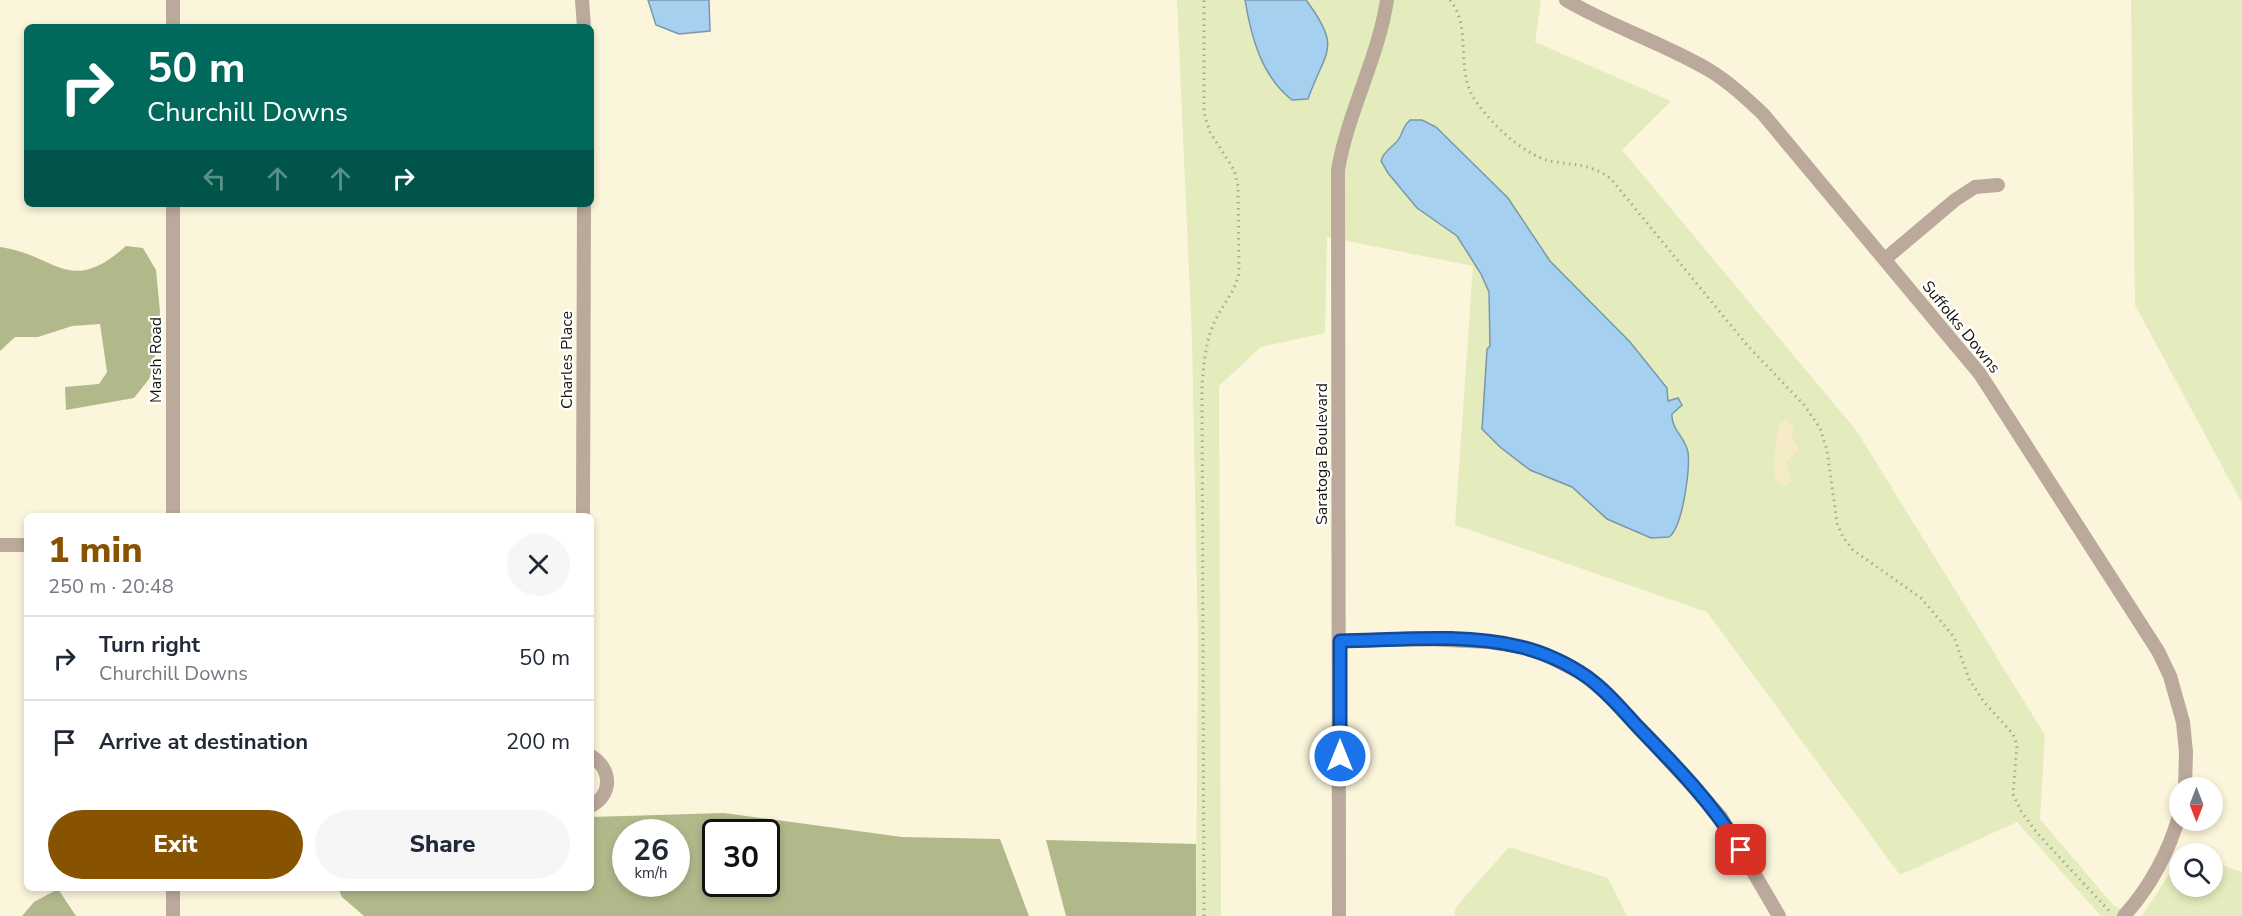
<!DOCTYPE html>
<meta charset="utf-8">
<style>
body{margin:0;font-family:"Nunito Sans",sans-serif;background:#f6f6f7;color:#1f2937;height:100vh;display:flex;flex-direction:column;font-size:22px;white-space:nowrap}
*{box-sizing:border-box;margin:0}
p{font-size:20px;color:#747a83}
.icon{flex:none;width:33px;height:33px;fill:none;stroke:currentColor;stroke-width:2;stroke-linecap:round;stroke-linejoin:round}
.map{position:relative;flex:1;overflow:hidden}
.panel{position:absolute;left:24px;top:513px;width:570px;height:378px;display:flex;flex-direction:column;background:#fff;border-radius:9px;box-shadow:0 3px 9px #0003}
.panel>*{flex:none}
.top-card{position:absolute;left:24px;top:24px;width:570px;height:183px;border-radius:9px;box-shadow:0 3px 9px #0003;background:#00695c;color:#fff;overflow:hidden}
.needle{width:39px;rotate:180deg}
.controls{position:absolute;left:2169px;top:777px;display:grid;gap:12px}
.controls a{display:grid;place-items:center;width:54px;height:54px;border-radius:50%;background:#fff;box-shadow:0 3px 9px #0003;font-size:30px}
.speed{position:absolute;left:612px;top:819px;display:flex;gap:12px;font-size:30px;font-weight:700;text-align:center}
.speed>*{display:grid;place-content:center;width:78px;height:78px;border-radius:50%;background:#fff;box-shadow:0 3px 9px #0003;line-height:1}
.speed small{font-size:15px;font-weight:400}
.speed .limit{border:3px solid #111;border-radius:9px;background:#fff;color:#111}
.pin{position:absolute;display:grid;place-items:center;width:51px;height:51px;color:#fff;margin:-26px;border-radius:12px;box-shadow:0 3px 9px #0006}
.me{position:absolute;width:66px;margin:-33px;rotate:0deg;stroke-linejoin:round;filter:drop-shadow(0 0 4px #0008)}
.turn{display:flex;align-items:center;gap:21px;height:126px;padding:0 24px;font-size:27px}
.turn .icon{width:78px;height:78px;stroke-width:2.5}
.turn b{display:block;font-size:42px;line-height:51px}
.lanes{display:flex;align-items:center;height:57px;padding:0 24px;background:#0003;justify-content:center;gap:30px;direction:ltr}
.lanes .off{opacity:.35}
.round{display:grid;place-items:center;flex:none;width:63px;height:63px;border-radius:32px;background:#f6f6f7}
.head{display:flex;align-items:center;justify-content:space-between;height:102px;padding:0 24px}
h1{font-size:36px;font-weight:800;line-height:45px;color:#885300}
.primary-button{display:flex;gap:12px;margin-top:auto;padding:12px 24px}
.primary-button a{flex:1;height:69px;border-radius:36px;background:#885300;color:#fff;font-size:24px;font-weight:800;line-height:69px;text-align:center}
.primary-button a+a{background:#f6f6f7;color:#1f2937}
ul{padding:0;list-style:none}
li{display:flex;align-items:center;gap:18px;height:84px;padding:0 24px;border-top:2px solid #e0e1e3}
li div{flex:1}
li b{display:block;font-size:22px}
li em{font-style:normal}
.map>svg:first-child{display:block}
.green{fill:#e4ecbd}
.forest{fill:#b1b98b;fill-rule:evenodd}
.sand{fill:#f5ebc6}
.water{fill:#a5d0ef;stroke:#7a97aa;stroke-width:1.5}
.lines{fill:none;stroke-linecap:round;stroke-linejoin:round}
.path{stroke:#aca793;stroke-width:3;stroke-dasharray:1.5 4.5;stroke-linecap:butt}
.minor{stroke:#bba99b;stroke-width:14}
.route-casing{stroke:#114b97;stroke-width:15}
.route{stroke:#1a73e8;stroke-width:10}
.labels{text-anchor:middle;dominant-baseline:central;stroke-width:4.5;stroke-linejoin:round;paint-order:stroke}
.street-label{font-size:16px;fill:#15130a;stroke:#fff}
</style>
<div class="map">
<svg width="2242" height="916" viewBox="0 0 2242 916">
<rect width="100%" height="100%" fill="#fbf5db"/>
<!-- green -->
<path class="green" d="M1177 0H1541L1535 42 1671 101 1622 150 1856 430 2045 735 2040 819 2113 905 2132 916H2101L2017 822 1900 875 1707 612 1455 525 1473 266 1327 237 1325 333 1261 347 1219 386 1221 916H1196L1198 642 1192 340Z
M2131 0H2242V503L2135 305Z
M1509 847 1608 878 1627 916H1454L1456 907Z
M2179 859 2180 886H2212L2213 862 2242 872V916H2142Z"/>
<!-- forest -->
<path class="forest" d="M126 246 143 248 156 270 160 312 154 363 149 379 134 398 66 410 65 387 99 384 107 372 100 324 72 326 38 337H15L0 351V247C57 255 69 297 126 246Z
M724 813 902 837 1000 839 1029 916H364L342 897 338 888H591V817ZM626 832H676V884H626ZM716 832H766V884H716Z
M1046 840 1196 844V916H1066Z
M58 889 76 916H22L34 902Z"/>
<!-- sand -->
<path class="sand" d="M1786 421 1794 426 1792 438 1799 449 1786 462 1792 481 1786 486 1776 481C1772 473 1776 431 1780 423Z"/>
<!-- water -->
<path class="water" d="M648 0H709L710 31 679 34 656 25Z
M1245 0H1306C1343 49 1325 50 1308 99L1292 100C1261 76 1251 36 1245 0Z
M1410 120H1422L1436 127 1508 198 1550 261 1630 342 1667 388 1668 401 1678 398 1682 405 1672 414C1671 429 1685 437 1688 452 1690 469 1683 527 1669 537L1651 538 1607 519 1572 487 1530 470 1500 447 1482 429 1487 349 1490 346 1489 292 1481 274 1457 236 1417 208 1388 173 1381 161C1384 149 1395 147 1400 137 1404 129 1403 126 1410 120Z"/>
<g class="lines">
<!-- path -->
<path class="path" d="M1450 0C1471 25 1457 64 1471 93 1484 118 1523 155 1550 161 1572 165 1593 164 1611 179L1747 345 1804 405 1820 428 1827 450 1837 523 1843 537 1853 550 1921 598 1954 637 1969 679 1984 702 2013 734 2017 745 2013 794 2021 811 2037 833 2111 913
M1204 916 1202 385C1204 362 1206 336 1218 315 1226 300 1235 291 1239 273L1238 186 1234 170 1210 132 1204 113V0"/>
<!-- minor -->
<path class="minor" d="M582 0 584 27
M1566 0C1612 27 1663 43 1709 70 1729 82 1746 98 1763 114L1980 374 2158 651 2170 676 2183 722 2186 752 2185 788
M173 27V0
M1885 259 1955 200 1975 187 1998 185
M173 516V204
M583 516 584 204
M0 545H27
M1340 641 1425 639 1489 642 1522 647 1548 656 1587 676 1611 698 1721 817 1779 916
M591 756C612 769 613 794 591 806
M173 888V916
M1339 916 1338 170C1348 111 1378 59 1387 0
M2124 916C2151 886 2169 852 2180 813"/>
</g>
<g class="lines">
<!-- route casing -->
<g class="route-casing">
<path id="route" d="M1340 756V641C1399 640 1463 633 1521 647 1543 652 1569 664 1587 677 1607 691 1623 711 1639 728 1676 766 1713 804 1741 850"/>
</g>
<!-- route -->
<use href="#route" class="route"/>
</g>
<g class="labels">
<!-- street labels -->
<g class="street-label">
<text transform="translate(1961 327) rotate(51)">Suffolks Downs</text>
<text transform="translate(156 360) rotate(-90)">Marsh Road</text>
<text transform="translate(567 360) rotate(-90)">Charles Place</text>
<text transform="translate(1322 454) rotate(-90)">Saratoga Boulevard</text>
</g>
</g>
</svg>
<div class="controls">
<a><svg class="needle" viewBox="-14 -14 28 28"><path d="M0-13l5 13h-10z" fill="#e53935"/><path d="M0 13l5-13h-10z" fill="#747a83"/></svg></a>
<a><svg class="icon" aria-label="search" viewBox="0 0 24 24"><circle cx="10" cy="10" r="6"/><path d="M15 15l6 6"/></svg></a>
</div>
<div class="speed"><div>26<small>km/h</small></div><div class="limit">30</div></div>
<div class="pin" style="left:1741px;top:850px;background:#d93025"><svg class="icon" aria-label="arrive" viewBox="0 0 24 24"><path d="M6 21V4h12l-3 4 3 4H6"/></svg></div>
<svg class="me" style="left:1340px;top:756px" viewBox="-20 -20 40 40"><circle r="17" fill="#1a73e8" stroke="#fff" stroke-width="3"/><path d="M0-11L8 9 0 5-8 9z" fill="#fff"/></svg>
<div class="top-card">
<div class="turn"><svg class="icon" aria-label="right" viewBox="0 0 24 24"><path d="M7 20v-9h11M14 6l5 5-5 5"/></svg><div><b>50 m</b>Churchill Downs</div></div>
<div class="lanes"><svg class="icon off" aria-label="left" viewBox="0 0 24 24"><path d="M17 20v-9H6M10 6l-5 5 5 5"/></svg><svg class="icon off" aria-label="ahead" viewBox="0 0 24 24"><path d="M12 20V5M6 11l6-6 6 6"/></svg><svg class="icon off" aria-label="ahead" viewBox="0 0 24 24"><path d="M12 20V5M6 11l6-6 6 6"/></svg><svg class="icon" aria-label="right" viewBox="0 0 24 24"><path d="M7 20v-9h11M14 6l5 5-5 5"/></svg></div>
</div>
<section class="panel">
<div class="head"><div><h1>1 min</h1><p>250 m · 20:48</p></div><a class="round"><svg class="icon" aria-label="close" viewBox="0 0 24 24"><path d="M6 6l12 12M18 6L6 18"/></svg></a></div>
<ul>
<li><svg class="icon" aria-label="right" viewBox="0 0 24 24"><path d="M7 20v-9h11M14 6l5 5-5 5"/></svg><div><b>Turn right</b><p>Churchill Downs</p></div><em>50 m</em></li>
<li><svg class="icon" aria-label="arrive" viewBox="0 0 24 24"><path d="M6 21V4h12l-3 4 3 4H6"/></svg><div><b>Arrive at destination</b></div><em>200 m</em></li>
</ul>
<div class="primary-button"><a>Exit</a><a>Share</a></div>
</section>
</div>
